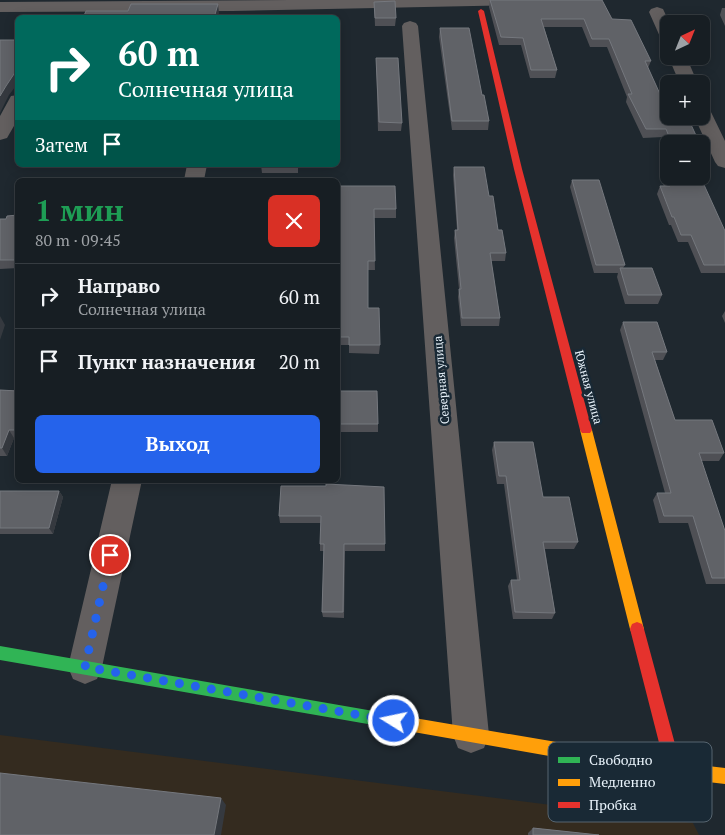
<!DOCTYPE html>
<html lang="ru">
<meta charset="utf-8">
<style>
body{margin:0;font-family:"PT Serif",serif;background:#20272b;color:#f1f3f6;height:100vh;display:flex;flex-direction:column;font-size:19px;white-space:nowrap}
*{box-sizing:border-box;margin:0}
p{font-size:16px;color:#9ea2a6}
.icon{flex:none;width:28px;height:28px;fill:none;stroke:currentColor;stroke-width:2;stroke-linecap:round;stroke-linejoin:round}
.map{position:relative;flex:1;overflow:hidden}
.panel{position:absolute;left:15px;top:178px;width:325px;height:305px;display:flex;flex-direction:column;background:#171e23;border-radius:8px;box-shadow:0 2px 12px #0003,0 0 0 1px #363c41}
.panel>*{flex:none}
.guide{position:absolute;left:15px;top:15px;width:325px;height:152px;border-radius:8px;box-shadow:0 2px 12px #0003,0 0 0 1px #363c41;background:#00695c;color:#fff;overflow:hidden}
.needle{width:32px;rotate:43deg}
.controls{position:absolute;left:660px;top:15px;display:grid;gap:10px}
.controls a{display:grid;place-items:center;width:50px;height:50px;border-radius:8px;background:#171e23;box-shadow:0 2px 12px #0003,0 0 0 1px #363c41;font-size:25px}
.pin{position:absolute;display:grid;place-items:center;width:42px;height:42px;color:#fff;margin:-21px;border:2px solid #fff;border-radius:50%;box-shadow:0 1px 5px #0007}
.me{position:absolute;width:55px;margin:-28px;rotate:280deg;stroke-linejoin:round;filter:drop-shadow(0 0 4px #0008)}
.turn{display:flex;align-items:center;gap:18px;height:105px;padding:0 20px;font-size:22px}
.turn .icon{width:65px;height:65px;stroke-width:2.5}
.turn b{display:block;font-size:35px;line-height:42px}
.then{display:flex;align-items:center;height:48px;padding:0 20px;background:#0003;gap:10px;font-size:19px}
.round{display:grid;place-items:center;flex:none;width:52px;height:52px;border-radius:8px;background:#20272b}
.head{display:flex;align-items:center;justify-content:space-between;height:85px;padding:0 20px}
h1{font-size:30px;font-weight:700;line-height:38px;color:#1e9e55}
.cta{display:flex;gap:10px;margin-top:auto;padding:10px 20px}
.cta a{flex:1;height:58px;border-radius:8px;background:#2563eb;color:#fff;font-size:20px;font-weight:700;line-height:58px;text-align:center}
ul{padding:0;list-style:none}
li{display:flex;align-items:center;gap:15px;height:65px;padding:0 20px;border-top:1px solid #363c41}
li div{flex:1}
li b{display:block;font-size:19px}
li em{font-style:normal}
.map>svg:first-child{display:block}
.industrial{fill:#342b1f}
.lines{fill:none;stroke-linecap:round;stroke-linejoin:round}
.street{fill:#635f5f;fill-rule:evenodd}
.fast{fill:#30b455;fill-rule:evenodd}
.slow{fill:#ff9f0a;fill-rule:evenodd}
.jam{fill:#e5322d;fill-rule:evenodd}
.wall{fill:#4f5055}
.shaded-wall{fill:#35393f}
.building{fill:#606267;stroke:#75787e}
.route{stroke:#2563eb;stroke-width:9;stroke-dasharray:0 16.2}
.labels{text-anchor:middle;dominant-baseline:central;stroke-width:5;stroke-linejoin:round;paint-order:stroke}
.street-label{font-size:12px;fill:#e8f2fa;stroke:#192935}
.key{fill:#192935;stroke:#576570;stroke-width:1}
.key-label{font-size:14px;fill:#e8f2fa}
</style>
<div class="map">
<svg width="725" height="835" viewBox="0 0 725 835">
<rect width="100%" height="100%" fill="#1f282f"/>
<!-- industrial -->
<path class="industrial" d="M0 735 693 823 699 835H0Z"/>
<g class="lines">
<!-- street -->
<path class="street" d="M291 0H525L523 3 517 5 232 11 0 12V2Z
M657 7 663 9 670 24H669V44L663 43 661 39 649 12 651 9Z
M410 21 416 23 418 26 489 735 484 748 471 753 458 748 453 735 402 26 404 23Z
M668 56H686L698 84H680Z
M18 95V119L7 138 0 140V116L11 96Z
M701 104 708 106 710 110 725 141V168L718 166 715 162 694 116H701Z
M187 165H207L204 180H184Z
M112 480H142L102 667 97 679 85 684 73 679 68 667Z"/>
<!-- fast -->
<path class="fast" d="M0 646 385 713 390 715 392 720 390 725 385 727 0 660Z"/>
<!-- slow -->
<path class="slow" d="M586 425 590 427 592 430 644 629 642 634 637 636 632 634 630 629 580 430 582 427Z
M385 713 674 762 725 768V784L674 778 385 727 380 725 378 720 380 715Z"/>
<!-- jam -->
<path class="jam" d="M481 9 484 11 522 169 592 430 590 433H582L580 430 514 169 478 11Z
M637 622 642 624 644 629 682 770 679 775 674 778 669 775 666 770 630 629 632 624Z"/>
</g>
<!-- wall -->
<path class="wall" d="M490 0 612 19 651 61 648 68 665 105 700 144H669V151L663 137 643 138 626 102 627 97 607 47H590L582 27H544L557 70 555 78H530L521 45H499L489 7Z
M374 2 396 18 395 26H375Z
M722 8H725V26L720 15Z
M440 28 482 95 489 121 488 130H452L439 37Z
M376 58 402 123 401 131H378Z
M701 146 709 162 706 170H701Z
M261 165H298V173H262Z
M454 167 489 196 498 230 506 253 505 261H491L500 318 499 326H461L458 297 459 289 454 238 455 230H457L453 175Z
M665 174 725 231V273H701L688 242H678L671 225H669L657 194 660 186H664L662 182Z
M572 180 625 265 623 268 662 295 658 304H625L617 277 618 273H594L570 187Z
M338 186 396 209V218H374L375 270H368V308L380 345 379 354 349 353V345H338Z
M18 215V268L0 269V219H6Z
M725 311V323L722 316Z
M623 322 667 352 663 360H655L675 420 724 453 719 461H701L725 531V584H706L688 523H659L653 500 657 493H665L620 330Z
M0 390 18 391V438H14L7 456H0Z
M338 391 378 424V432H338Z
M494 442 543 497 578 542 574 549H545L555 613 552 619H513L508 586 511 580H517L504 484H497L492 450Z
M281 486 385 544V551H345L344 618 323 617 322 612 324 551H320V544L321 523H280L279 516Z
M0 491H59L63 497 53 534H0Z
M533 828 599 835H528V833Z"/>
<!-- shaded-wall -->
<path class="shaded-wall" d="M218 4 219 13 218 18H214Z
M18 68V83L9 95 0 113V96L6 86Z
M0 316 5 325 0 340Z
M9 430 14 438 7 456 2 448Z
M59 491 63 497 53 534 49 528Z
M221 798 226 805 221 835H214Z"/>
<!-- building -->
<path class="building" d="M490 0H602L612 19 631 20 651 61H645L665 105 669 104V116H687L700 144H672L666 129H646L628 94H632L609 39H592L584 19H541L557 70H531L523 38 501 37Z
M395 1 396 18H375L374 2Z
M131 4H218L214 18H83L86 11H128Z
M440 28H469L482 95H484L489 121H452Z
M0 40H18V68L6 86 0 96Z
M376 58H398L402 123 379 122Z
M701 146 709 162H701Z
M454 167H484L489 196H493L498 230H502L506 253H490L500 318H462L459 289H461L455 230H458Z
M665 174H669V176H700L725 231V265H704L691 235H681L674 217H672L660 186H670Z
M572 180H599L625 265H596Z
M338 186H395L396 209H374L375 261H368V308H379L380 345H349V337H338Z
M18 215V260H0V219H6L7 216Z
M620 268H652L662 295H628Z
M623 322H657L667 352H652L675 420H712L724 453H699L725 531V578H712L693 516H664L657 493H671Z
M0 390 18 391V430H9L2 448H0Z
M338 391H377L378 424H338Z
M494 442H533L543 497H569L578 542H543L555 613 515 612 511 580H520L506 476H499Z
M326 484 384 487 385 544H344L343 612H322L324 544H320L321 516H279L281 486H326Z
M0 491H59L49 528H0Z
M0 773 221 798 214 835H0Z
M533 828 599 835H533Z"/>
<g class="lines">
<!-- route -->
<path class="route" d="M110 555 85 667 394 721"/>
</g>
<g class="labels">
<!-- street labels -->
<g class="street-label">
<text transform="translate(441 380) rotate(-95)">Северная улица</text>
<text transform="translate(589 387) rotate(75)">Южная улица</text>
</g>
</g>
<!-- legend -->
<rect x="548" y="742" width="164" height="80" rx="8" class="key"/>
<rect x="558" y="757" width="22" height="6" fill="#30b455"/>
<rect x="558" y="779" width="22" height="7" fill="#ff9f0a"/>
<rect x="558" y="802" width="22" height="6" fill="#e5322d"/>
<g class="key-label">
<text x="589" y="765">Свободно</text>
<text x="589" y="787">Медленно</text>
<text x="589" y="810">Пробка</text>
</g>
</svg>
<div class="controls">
<a><svg class="needle" viewBox="-14 -14 28 28"><path d="M0-13l5 13h-10z" fill="#e53935"/><path d="M0 13l5-13h-10z" fill="#9ea2a6"/></svg></a>
<a>+</a>
<a>−</a>
</div>
<div class="pin" style="left:110px;top:555px;background:#d93025"><svg class="icon" aria-label="arrive" viewBox="0 0 24 24"><path d="M6 21V4h12l-3 4 3 4H6"/></svg></div>
<svg class="me" style="left:394px;top:721px" viewBox="-20 -20 40 40"><circle r="17" fill="#2563eb" stroke="#fff" stroke-width="3"/><path d="M0-11L8 9 0 5-8 9z" fill="#fff"/></svg>
<div class="guide">
<div class="turn"><svg class="icon" aria-label="right" viewBox="0 0 24 24"><path d="M7 20v-9h11M14 6l5 5-5 5"/></svg><div><b>60 m</b>Солнечная улица</div></div>
<div class="then">Затем<svg class="icon" aria-label="arrive" viewBox="0 0 24 24"><path d="M6 21V4h12l-3 4 3 4H6"/></svg></div>
</div>
<section class="panel">
<div class="head"><div><h1>1 мин</h1><p>80 m · 09:45</p></div><a class="round" style="background:#d93025;color:#fff"><svg class="icon" aria-label="close" viewBox="0 0 24 24"><path d="M6 6l12 12M18 6L6 18"/></svg></a></div>
<ul>
<li><svg class="icon" aria-label="right" viewBox="0 0 24 24"><path d="M7 20v-9h11M14 6l5 5-5 5"/></svg><div><b>Направо</b><p>Солнечная улица</p></div><em>60 m</em></li>
<li><svg class="icon" aria-label="arrive" viewBox="0 0 24 24"><path d="M6 21V4h12l-3 4 3 4H6"/></svg><div><b>Пункт назначения</b></div><em>20 m</em></li>
</ul>
<div class="cta"><a>Выход</a></div>
</section>
</div>
